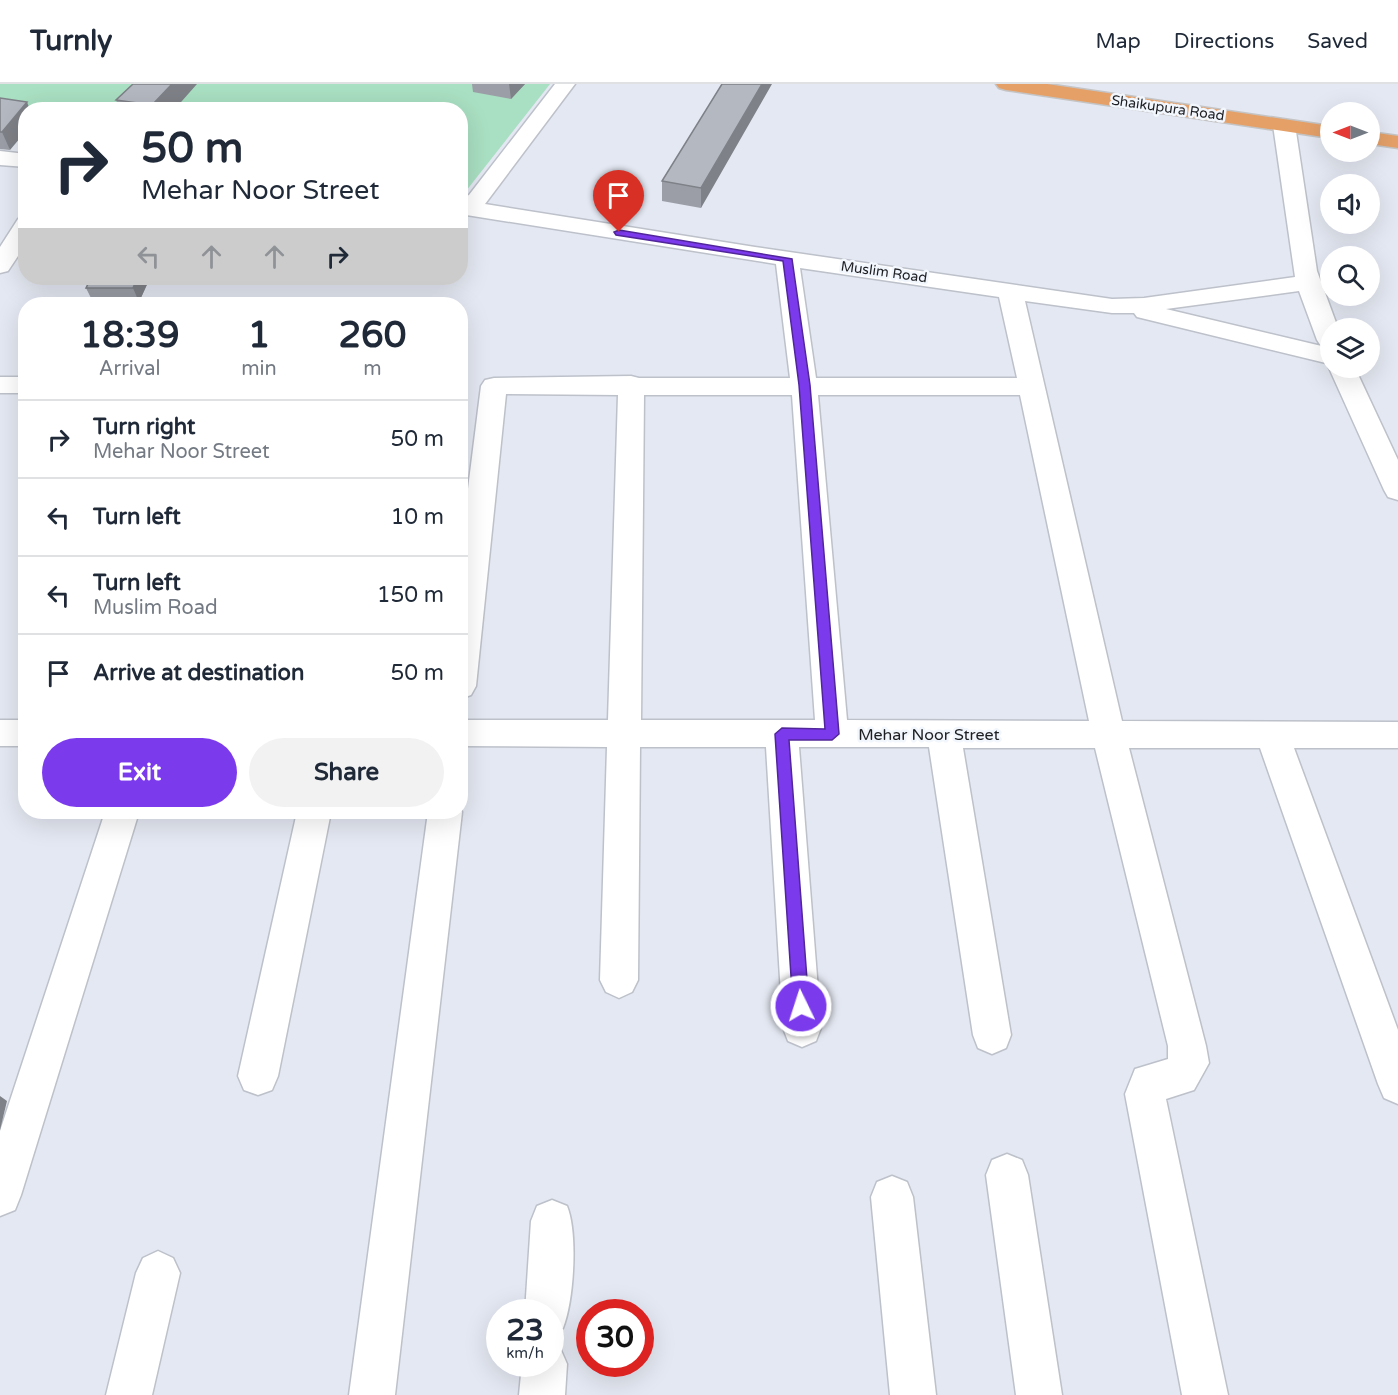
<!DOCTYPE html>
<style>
body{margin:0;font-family:"Varela Round",sans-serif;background:#f2f2f3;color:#1f2937;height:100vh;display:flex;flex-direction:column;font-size:22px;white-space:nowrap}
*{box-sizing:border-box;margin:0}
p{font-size:20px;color:#747a83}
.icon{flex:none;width:33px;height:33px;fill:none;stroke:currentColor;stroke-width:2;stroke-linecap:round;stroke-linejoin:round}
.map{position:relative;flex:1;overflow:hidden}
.details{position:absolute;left:18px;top:213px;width:450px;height:522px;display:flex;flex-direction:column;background:#fff;border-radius:24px;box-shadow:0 6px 24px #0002}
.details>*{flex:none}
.guide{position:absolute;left:18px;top:18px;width:450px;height:183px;border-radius:24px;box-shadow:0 6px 24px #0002;background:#fff;color:#1f2937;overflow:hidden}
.needle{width:39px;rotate:270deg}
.buttons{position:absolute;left:1320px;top:18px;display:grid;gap:12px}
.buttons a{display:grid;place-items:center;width:60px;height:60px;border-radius:50%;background:#fff;box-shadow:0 6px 24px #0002;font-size:30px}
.speed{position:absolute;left:486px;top:1215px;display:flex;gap:12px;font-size:30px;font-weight:700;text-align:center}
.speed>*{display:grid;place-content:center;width:78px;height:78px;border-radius:50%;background:#fff;box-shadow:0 6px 24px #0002;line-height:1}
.speed small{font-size:15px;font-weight:400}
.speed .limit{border:9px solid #d22;background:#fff;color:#111}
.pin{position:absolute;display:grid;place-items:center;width:51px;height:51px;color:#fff;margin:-62px -26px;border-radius:50% 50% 50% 0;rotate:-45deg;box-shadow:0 0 6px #0007}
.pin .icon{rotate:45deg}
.me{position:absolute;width:66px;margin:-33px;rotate:356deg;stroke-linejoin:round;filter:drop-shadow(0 0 4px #0008)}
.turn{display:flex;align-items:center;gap:21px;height:126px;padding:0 24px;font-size:27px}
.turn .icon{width:78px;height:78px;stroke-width:2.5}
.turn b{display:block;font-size:42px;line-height:51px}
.lanes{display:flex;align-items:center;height:57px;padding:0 24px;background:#0003;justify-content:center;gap:30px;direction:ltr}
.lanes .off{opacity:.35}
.eta{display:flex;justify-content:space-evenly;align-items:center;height:102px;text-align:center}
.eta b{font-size:36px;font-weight:800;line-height:42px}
.action{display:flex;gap:12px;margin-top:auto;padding:12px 24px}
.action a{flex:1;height:69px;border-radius:36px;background:#7c3aed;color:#fff;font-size:24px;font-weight:800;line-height:69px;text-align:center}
.action a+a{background:#f2f2f3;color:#1f2937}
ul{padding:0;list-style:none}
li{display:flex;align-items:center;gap:18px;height:78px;padding:0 24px;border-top:2px solid #e0e1e3}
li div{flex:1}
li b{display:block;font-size:22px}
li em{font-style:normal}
header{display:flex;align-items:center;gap:36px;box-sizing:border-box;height:84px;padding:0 30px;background:#fff;border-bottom:2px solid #e0e1e3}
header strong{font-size:28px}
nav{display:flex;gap:33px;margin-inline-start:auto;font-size:21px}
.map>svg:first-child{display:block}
.green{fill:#a9dfc2}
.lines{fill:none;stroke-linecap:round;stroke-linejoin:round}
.minor-casing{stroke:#bdc1ca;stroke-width:3}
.major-casing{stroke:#c4c4c5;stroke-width:3}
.minor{fill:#fff;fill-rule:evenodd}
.major{fill:#e5a068;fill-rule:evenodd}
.wall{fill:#9b9ea6}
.shaded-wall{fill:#7e8187}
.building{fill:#b4b8c1;stroke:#7e8187;stroke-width:1.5}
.route{fill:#7c3aed;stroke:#51269a;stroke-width:1.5}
.labels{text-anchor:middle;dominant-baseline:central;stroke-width:5;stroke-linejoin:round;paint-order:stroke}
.far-street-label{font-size:14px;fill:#1c1e21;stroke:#f2f6fd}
.street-label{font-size:16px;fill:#1c1e21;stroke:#f2f6fd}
</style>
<header>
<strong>Turnly</strong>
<nav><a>Map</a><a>Directions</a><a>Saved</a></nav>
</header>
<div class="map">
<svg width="1398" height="1311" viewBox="0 0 1398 1311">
<rect width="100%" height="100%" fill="#e4e8f2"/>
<!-- green -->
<path class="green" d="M0 0H550L466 107 461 109 460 26H26L25 57 0 54Z"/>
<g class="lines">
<!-- minor casing -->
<g class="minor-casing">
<path id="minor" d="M555 0H575L485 120 755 163 1112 215 1144 214 1295 193 1273 41 1277 37H1291L1295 41 1317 187 1338 244H1330V264L1321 262 1317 256 1299 207 1166 225 1330 264V280L1137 233 1134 229H1112L1025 217 1122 637 1398 638V664H1294L1398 946V1020L1384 1014 1378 1000 1260 664H1129L1206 962 1209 979 1194 1006 1166 1015 1228 1311H1182L1125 1010 1135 985 1168 975V962L1095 664H963L1011 951 1006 964 992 970 978 964 973 951 929 663H799L821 944 816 957 802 963 788 957 783 944 766 663H640L638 896 632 908 619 914 606 908 600 896 607 663 460 662V636H608L618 311 506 310 476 602 471 611 460 615V468L481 302 485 296 494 294 631 292 639 294H790L776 180 460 130V115L469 111ZM800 184 999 213 1017 294H816ZM644 311H792L815 636H641ZM818 311H1020L1089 637 847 636Z
M0 67 26 70V83L0 81Z
M26 133V160L8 187 0 189V163L18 135Z
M1330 282 1355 284 1398 376V416L1388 413 1384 406 1329 284Z
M0 293H26V309H0Z
M0 636H26V662H0Z
M460 724 462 728 395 1311H349L428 728H460Z
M105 728H139L21 1111 15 1126 0 1132V1047Z
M297 728H331L278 992 272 1006 258 1011 244 1006 238 992Z
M1007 1070 1022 1076 1028 1091 1062 1311H1016L986 1091 992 1076Z
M892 1092 907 1098 913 1113 936 1311H890L871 1113 877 1098Z
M552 1116 567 1122C578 1149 574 1216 563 1244L550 1249V1228H525L531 1137 537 1122Z
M158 1167 173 1174 180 1189 152 1311H106L136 1189 143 1174Z
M550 1260 560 1264 567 1280 565 1311H519L522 1280H550Z"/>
</g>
<!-- major casing -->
<g class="major-casing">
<path id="major" d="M996 0H1047L1330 42V54L1006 6 999 4Z
M1370 48 1398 52V64L1370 60Z"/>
</g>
<!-- minor -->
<use href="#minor" class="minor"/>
<!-- major -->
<use href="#major" class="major"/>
</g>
<!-- wall -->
<path class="wall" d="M133 0 174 26H120L116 16Z
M472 0H525L511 15 473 8Z
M722 0 701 124 662 117V97Z
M0 14 10 66 0 65Z
M150 194 139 218H93L86 204Z"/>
<!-- shaded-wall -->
<path class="shaded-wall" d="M172 0H197L174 26H153L152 21Z
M509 0H525L511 15Z
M762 0H772L701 124V104Z
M27 18 30 26H26V47L10 66 2 48Z
M137 194H150L139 218 133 204Z
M0 1012 7 1017 0 1046Z"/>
<!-- building -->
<path class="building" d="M133 0H172L152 21 116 16Z
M722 0H762L701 104 662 97Z
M0 14 27 18 2 48H0Z
M91 194H137L133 204H86Z"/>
<!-- route -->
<path class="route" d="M619 146 792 175 810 301 839 650 832 656H789L809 922 806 927 801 929 795 927 793 922 775 650 782 644 825 645 799 301 783 177 616 151 614 148Z"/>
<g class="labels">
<!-- far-street labels -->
<g class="far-street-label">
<text transform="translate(1168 24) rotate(8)">Shaikupura Road</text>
<text transform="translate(884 188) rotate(8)">Muslim Road</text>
</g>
<!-- street labels -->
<g class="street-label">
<text x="929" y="651">Mehar Noor Street</text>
</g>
</g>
</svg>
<div class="buttons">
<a><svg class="needle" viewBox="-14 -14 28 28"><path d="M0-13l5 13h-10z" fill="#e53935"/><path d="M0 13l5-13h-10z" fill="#747a83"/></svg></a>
<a><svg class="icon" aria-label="sound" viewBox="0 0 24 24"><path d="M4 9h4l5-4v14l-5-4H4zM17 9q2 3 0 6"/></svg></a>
<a><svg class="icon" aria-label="search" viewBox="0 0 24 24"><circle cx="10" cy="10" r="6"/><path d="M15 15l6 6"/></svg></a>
<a><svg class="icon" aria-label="layers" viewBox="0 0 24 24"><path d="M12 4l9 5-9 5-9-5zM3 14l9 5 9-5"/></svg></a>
</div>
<div class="speed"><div>23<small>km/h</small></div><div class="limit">30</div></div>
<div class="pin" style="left:619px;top:148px;background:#d93025"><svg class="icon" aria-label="arrive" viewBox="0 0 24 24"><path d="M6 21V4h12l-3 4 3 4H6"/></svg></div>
<svg class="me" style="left:801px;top:922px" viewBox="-20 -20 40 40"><circle r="17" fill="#7c3aed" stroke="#fff" stroke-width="3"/><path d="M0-11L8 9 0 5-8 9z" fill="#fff"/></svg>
<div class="guide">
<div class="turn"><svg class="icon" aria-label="right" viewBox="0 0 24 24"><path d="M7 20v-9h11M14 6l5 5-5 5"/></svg><div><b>50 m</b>Mehar Noor Street</div></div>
<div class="lanes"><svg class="icon off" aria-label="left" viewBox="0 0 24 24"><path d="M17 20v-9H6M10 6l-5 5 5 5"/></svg><svg class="icon off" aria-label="ahead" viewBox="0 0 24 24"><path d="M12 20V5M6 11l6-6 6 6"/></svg><svg class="icon off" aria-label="ahead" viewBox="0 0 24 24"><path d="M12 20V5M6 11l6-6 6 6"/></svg><svg class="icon" aria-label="right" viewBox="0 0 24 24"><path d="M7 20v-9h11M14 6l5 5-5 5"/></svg></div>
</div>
<section class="details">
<div class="eta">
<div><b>18:39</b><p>Arrival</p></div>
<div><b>1</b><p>min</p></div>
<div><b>260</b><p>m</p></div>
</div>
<ul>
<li><svg class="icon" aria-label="right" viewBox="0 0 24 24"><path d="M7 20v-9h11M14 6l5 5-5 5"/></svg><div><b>Turn right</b><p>Mehar Noor Street</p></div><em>50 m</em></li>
<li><svg class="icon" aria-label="left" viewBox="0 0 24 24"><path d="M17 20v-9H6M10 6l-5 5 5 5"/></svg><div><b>Turn left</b></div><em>10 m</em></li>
<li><svg class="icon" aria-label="left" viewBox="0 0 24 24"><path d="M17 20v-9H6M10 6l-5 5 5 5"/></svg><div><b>Turn left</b><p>Muslim Road</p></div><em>150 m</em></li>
<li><svg class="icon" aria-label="arrive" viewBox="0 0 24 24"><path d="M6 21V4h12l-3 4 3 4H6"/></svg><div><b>Arrive at destination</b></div><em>50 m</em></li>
</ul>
<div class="action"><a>Exit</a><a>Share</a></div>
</section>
</div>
